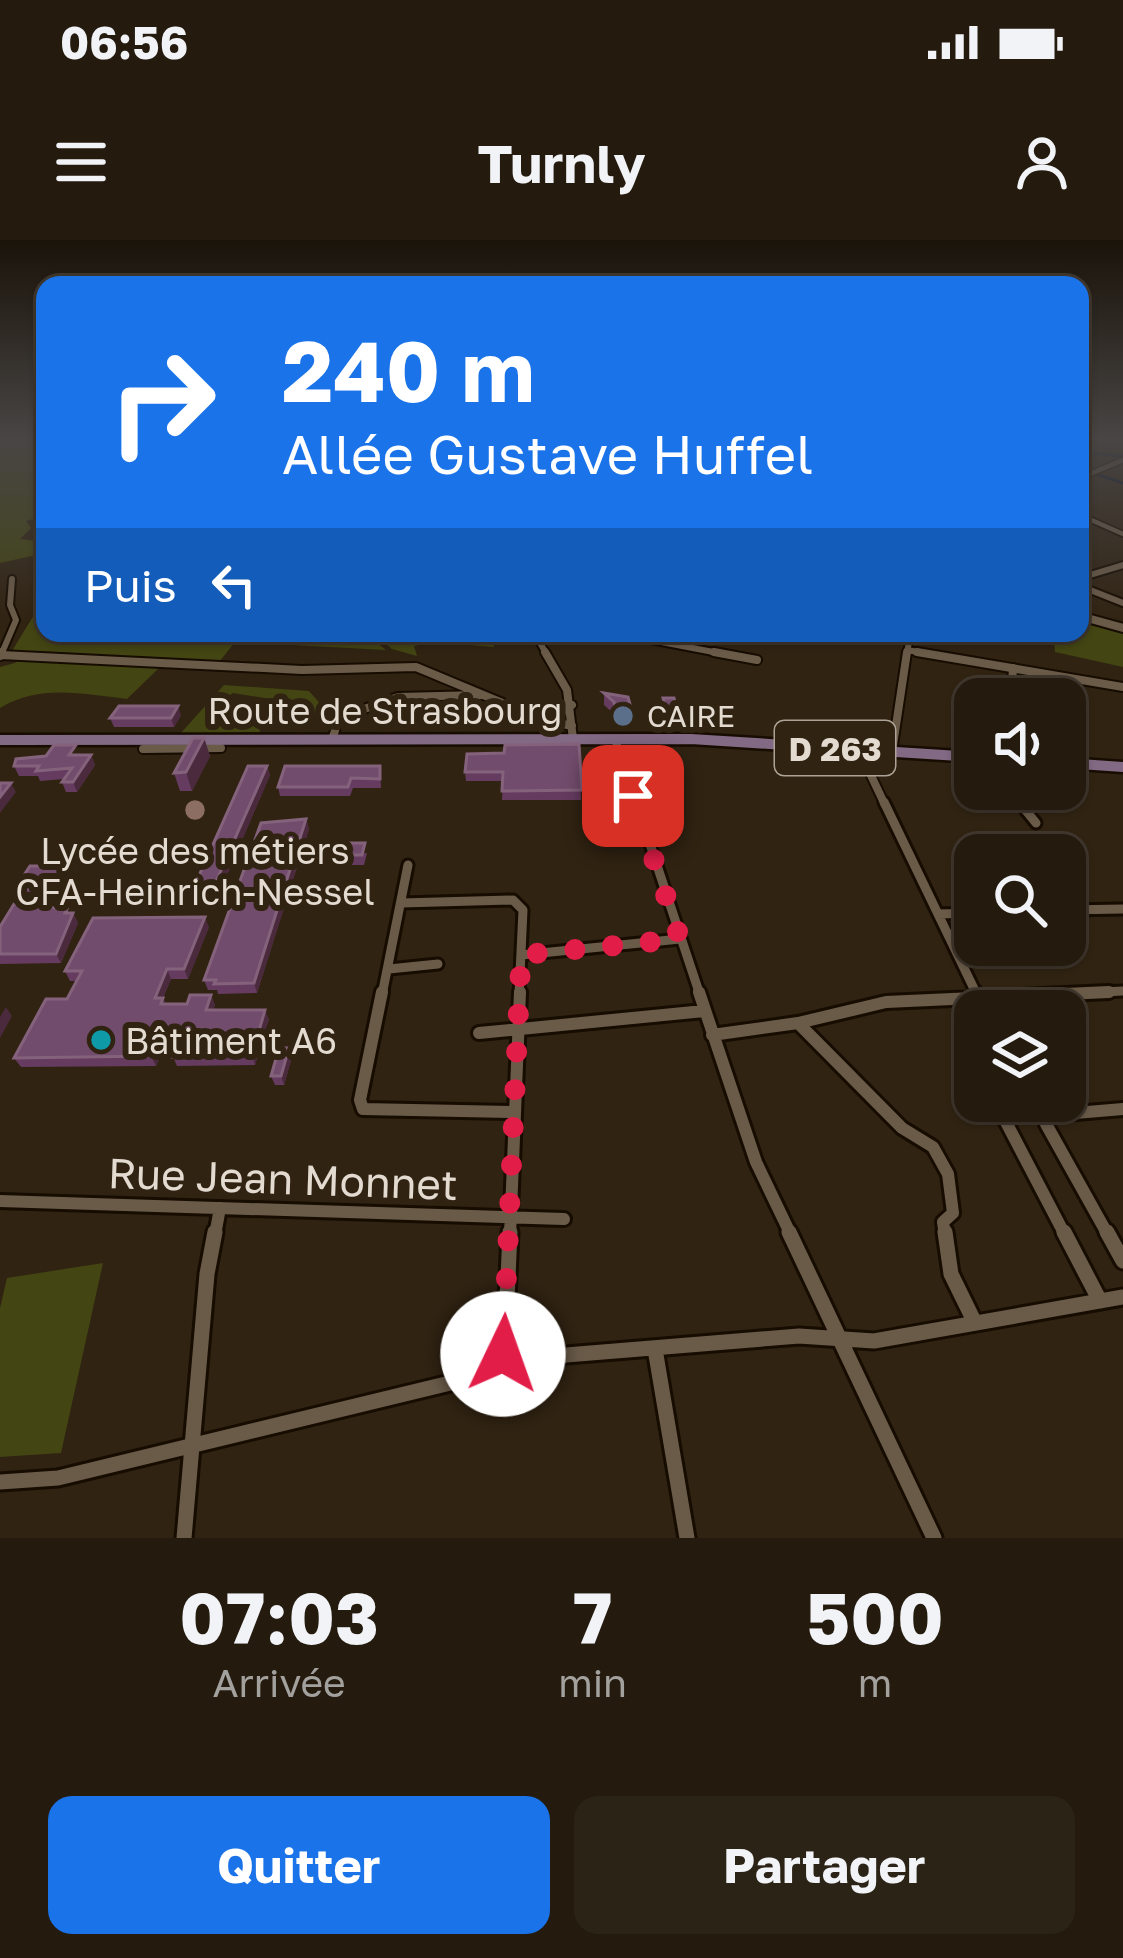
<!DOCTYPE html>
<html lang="fr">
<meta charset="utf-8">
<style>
body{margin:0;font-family:"Golos Text",sans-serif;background:#2c2317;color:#f1f3f6;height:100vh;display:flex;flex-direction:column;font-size:45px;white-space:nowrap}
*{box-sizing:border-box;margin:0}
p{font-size:39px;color:#a3a19e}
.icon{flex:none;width:66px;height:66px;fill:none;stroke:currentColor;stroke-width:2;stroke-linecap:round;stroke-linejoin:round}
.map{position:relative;height:1298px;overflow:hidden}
.details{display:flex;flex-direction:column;background:#241a0e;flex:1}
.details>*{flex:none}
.top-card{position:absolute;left:36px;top:36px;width:1053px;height:366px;border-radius:24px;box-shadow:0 3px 9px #0004,0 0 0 3px #41382e;background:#1a73e8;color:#fff;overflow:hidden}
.tools{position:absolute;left:954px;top:438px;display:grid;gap:24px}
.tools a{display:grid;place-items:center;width:132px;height:132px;border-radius:24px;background:#241a0e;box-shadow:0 3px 9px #0004,0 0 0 3px #41382e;font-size:60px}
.pin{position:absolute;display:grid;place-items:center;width:102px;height:102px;color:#fff;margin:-51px;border-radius:24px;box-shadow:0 6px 18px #0006}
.me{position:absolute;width:132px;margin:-66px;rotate:3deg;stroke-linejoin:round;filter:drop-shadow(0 0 9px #0008)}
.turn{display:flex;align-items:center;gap:42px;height:252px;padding:0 48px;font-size:54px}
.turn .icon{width:156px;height:156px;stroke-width:2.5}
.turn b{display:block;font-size:84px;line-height:102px}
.then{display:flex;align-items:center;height:114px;padding:0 48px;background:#0003;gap:24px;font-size:45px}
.eta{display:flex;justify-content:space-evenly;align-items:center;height:204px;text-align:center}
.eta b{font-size:72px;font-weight:700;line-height:84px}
.primary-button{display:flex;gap:24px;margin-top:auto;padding:24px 48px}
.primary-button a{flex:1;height:138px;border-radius:24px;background:#1a73e8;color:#fff;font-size:48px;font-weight:700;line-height:138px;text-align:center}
.primary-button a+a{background:#2c2317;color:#f1f3f6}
.status{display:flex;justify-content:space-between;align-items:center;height:84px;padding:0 60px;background:#241a0e;direction:ltr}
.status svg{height:33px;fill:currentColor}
header{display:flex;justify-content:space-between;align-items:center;height:156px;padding:0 48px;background:#241a0e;font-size:54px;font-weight:700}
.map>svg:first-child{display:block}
.green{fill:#434513}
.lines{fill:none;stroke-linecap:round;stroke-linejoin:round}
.stream{stroke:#000d2d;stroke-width:3}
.street-far5-casing{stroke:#170c00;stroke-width:8}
.street-far4-casing{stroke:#170c00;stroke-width:10}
.street-far3-casing{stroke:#170c00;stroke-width:12}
.street-far2-casing{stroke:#170c00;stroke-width:15}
.street-far1-casing{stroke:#170c00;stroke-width:18}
.street-casing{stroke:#170c00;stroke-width:21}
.secondary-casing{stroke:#170c00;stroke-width:12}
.primary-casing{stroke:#170c00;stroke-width:15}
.street-far5{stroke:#6a5b49;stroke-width:4.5}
.street-far4{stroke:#6a5b49;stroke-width:6}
.street-far3{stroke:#6a5b49;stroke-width:8}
.street-far2{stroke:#6a5b49;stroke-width:9}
.street-far1{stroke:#6a5b49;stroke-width:12}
.street{stroke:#6a5b49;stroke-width:15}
.secondary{stroke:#6a5b49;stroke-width:8}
.primary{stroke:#826984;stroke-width:10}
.wall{fill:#653b60}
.shaded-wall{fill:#4a2a3c}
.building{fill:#724c6c;stroke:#84627c;stroke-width:3}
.route{stroke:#e11d48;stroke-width:21;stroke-dasharray:0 37.8}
.service-dot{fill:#5c6f8a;stroke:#302312;stroke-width:4.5}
.education-dot{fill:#8d6e63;stroke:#302312;stroke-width:4.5}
.culture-dot{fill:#0f9aa8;stroke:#302312;stroke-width:4.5}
.labels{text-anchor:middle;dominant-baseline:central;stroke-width:12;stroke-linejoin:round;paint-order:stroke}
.far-poi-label{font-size:30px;fill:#e3dad0;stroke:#302312;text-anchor:start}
.shield{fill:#302312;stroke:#ada397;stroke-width:3}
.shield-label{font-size:33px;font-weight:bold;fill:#e3dad0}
.street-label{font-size:36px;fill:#e3dad0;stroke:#302312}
.poi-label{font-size:36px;fill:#e3dad0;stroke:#302312}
.near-street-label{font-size:42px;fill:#e3dad0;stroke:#302312}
</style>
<div class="status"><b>06:56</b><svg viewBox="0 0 49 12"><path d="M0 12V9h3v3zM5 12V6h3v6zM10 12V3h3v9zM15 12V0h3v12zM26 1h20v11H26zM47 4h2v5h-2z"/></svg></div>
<header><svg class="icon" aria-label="menu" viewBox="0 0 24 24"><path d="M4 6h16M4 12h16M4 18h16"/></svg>Turnly<svg class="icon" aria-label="person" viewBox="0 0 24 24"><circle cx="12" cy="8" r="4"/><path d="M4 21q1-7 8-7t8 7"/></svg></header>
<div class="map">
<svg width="1123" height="1298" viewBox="0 0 1123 1298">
<rect width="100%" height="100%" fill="#302312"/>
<!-- green -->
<path class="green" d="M0 201H45V276L26 281 31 288 20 299 45 302V313L0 323Z
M45 364V393H177L172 398 176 400 182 393H365L386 410 235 402 212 431 160 427 127 459C81 454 41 444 0 468V427L15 423 23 415 12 411 40 365Z
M1080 379 1123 390V427L1055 412 1054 401 1035 393H1080Z
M389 393H491L494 407 434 402 414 406 417 416 392 409 378 397Z
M224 445 309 451 325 469 314 475 283 461 233 453 222 460 219 475 259 474 260 492 180 494Z
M103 1023 61 1213 0 1217V1068L7 1038Z"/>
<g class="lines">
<!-- stream -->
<path class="stream" d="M1080 212 1123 216
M1080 229 1089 232
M1099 235 1123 243"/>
<!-- street-far5 casing -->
<g class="street-far5-casing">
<path id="street-far5" d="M1080 238 1123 220
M1080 275 1123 294"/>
</g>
<!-- street-far4 casing -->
<g class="street-far4-casing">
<path id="street-far4" d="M1080 338 1123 325
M1080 346 1123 363
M615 393 729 415
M543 396H550L553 399 539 401Z
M553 399 573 393
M539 401 547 415
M907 410 935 415
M1 415 16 380 10 365 12 339
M907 415 910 393"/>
</g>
<!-- street-far3 casing -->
<g class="street-far3-casing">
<path id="street-far3" d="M545 412 567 450 573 499
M714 412 757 420
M917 412 1123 447
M1 415 302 430 416 427 541 479 572 486
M0 416 2 412
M1011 459 1013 428
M547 499 549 481 572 465
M615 499 637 565
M332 500 339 478 398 457 481 455
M143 509 221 508
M859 510 885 565
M892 512 907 412
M1009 549 1022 565"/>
</g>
<!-- street-far2 casing -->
<g class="street-far2-casing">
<path id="street-far2" d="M636 562 700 755
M884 562 977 755
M1019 562 1036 583
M401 663 513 660 523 670 519 755
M1065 670 1123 669
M938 674 975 673
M521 715 680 699
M389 729 438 724
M382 755 408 625
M1044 755 1123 751"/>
</g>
<!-- street-far1 casing -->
<g class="street-far1-casing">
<path id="street-far1" d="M382 752 360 860 363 869 514 872
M699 752 756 922 791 995
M975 752 978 757
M798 783 902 888 933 907 948 934 953 973 943 982 945 995
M479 793 704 771
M712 795 798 783 886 762 1109 752
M995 861 1065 995
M0 961 564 979
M215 995 220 968
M510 995 520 752
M1108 995 1046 884 1052 875 1123 869"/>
</g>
<!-- street casing -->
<g class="street-casing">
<path id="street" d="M789 992 934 1298
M945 992 951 1034 975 1083
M1064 992 1100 1061
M1107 992 1123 1021
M655 1109 687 1298
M504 1129 510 992
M0 1242 58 1238 566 1115 799 1096 874 1101 1123 1057
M184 1298 207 1034 215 992"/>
</g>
<!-- secondary casing -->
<g class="secondary-casing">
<path id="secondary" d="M1080 376 1123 388"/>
</g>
<!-- primary casing -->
<g class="primary-casing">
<path id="primary" d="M0 500 691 499 975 517
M1065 523 1123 527"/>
</g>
<!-- street-far5 -->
<use href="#street-far5" class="street-far5"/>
<!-- street-far4 -->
<use href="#street-far4" class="street-far4"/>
<!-- street-far3 -->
<use href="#street-far3" class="street-far3"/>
<!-- street-far2 -->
<use href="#street-far2" class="street-far2"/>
<!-- street-far1 -->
<use href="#street-far1" class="street-far1"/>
<!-- street -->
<use href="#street" class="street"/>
<!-- secondary -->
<use href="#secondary" class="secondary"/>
<!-- primary -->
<use href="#primary" class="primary"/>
</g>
<!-- wall -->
<path class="wall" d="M604 453 633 475 632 487H616L614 474 604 465Z
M663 458 678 475 676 487H665L662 470Z
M181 475 174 487H114L110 478Z
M204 498 210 516 192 551H180L174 533Z
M579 504 581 560H502L503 541H466L465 532 504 513Z
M80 515H91L95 525 77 552H66L62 542 64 539 40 541 38 536H19L14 526Z
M267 526 270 535 218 656H198L194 647Z
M380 526 381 548H353L350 556H280L278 547Z
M306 579 309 589 257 753 218 754 217 750H208L204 740Z
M367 613 364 625H323L321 615Z
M77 624 59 652H16L15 649Z
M69 673H73L78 683 61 723 0 724V687Z
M209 687 188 739H171L163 758 166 764H187L211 755 215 765 213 770 269 779 255 825 177 826 174 819H159L156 826 21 827 14 818 67 759 77 741H70L65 731Z
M289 808 292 817 284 845H275L271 836Z"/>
<!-- shaded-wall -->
<path class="shaded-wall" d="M178 466 181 475 174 487 171 478Z
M204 498 210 516 192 551 186 532Z
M91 515 95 525 77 552 73 542Z
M267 526 270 535 218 656 214 646Z
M11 543 16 552 0 573V557Z
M306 579 309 589 257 753 254 743Z
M75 620 77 624 59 652 58 649Z
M67 669 71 678 73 673 78 683 61 723 56 714Z
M205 677 209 687 188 739 184 729Z
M167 729 171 739 163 758 168 768 155 758Z
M211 755 215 765 210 780 206 770Z
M6 767 12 776 0 798V777Z
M265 770 269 779 255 825 252 815Z
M289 808 292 817 284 845 281 836Z
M154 810 159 819 156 826 151 816Z"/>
<!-- building -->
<path class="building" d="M604 453 628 457 633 475H616L614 462Z
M663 458H674L678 475H667Z
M119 466H178L171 478H110Z
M193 498H204L186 532 174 533Z
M579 504 582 550 502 551 503 532H465L467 514 504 513 505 505Z
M54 505H76L69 515H91L73 542H62L72 528 36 531 39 526H14L16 519 46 516Z
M248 526H267L214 646 194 647Z
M285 526H380V539L351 538 348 547H278Z
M0 543H11L0 557Z
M306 579 254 743 214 744 216 740H204L261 583Z
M325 603H365L362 615H321Z
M75 620 58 649H15L30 626H41L45 621Z
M14 664 67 669 65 673H73L56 714H0V687Z
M205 677 184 729H167L155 758H163L161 764H187L190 755H211L206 770H265L252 815 172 816 175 810H154L151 816 14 818 46 759H67L82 731H65L93 678Z
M279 808H289L281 836H271Z"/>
<!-- sky -->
<linearGradient id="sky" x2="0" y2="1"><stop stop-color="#1a130a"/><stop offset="0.52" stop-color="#484544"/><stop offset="1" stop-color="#484544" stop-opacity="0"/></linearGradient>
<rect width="1123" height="383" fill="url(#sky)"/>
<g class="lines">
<!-- route -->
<path class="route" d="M503 1114 521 715 680 699 633 556"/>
</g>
<!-- markers -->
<circle class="service-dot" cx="623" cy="476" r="12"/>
<circle class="education-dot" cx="195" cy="570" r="12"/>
<circle class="culture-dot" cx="101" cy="800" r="12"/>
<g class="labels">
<!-- far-poi labels -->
<g class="far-poi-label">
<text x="647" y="476">CAIRE</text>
</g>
<!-- shield labels -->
<rect class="shield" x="775" y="481" width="120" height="54" rx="9"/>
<g class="shield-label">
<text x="835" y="508">D 263</text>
</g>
<!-- street labels -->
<g class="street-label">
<text x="385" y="470">Route de Strasbourg</text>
</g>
<!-- poi labels -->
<g class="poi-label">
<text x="195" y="610">Lycée des métiers<tspan x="195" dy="41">CFA-Heinrich-Nessel</tspan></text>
<text x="125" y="800" text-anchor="start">Bâtiment A6</text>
</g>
<!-- near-street labels -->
<g class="near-street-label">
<text transform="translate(283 938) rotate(2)">Rue Jean Monnet</text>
</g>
</g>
</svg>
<div class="tools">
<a><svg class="icon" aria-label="sound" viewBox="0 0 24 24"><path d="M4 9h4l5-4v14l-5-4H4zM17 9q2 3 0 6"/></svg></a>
<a><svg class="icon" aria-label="search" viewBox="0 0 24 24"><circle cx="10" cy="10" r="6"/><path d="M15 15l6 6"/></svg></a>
<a><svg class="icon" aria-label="layers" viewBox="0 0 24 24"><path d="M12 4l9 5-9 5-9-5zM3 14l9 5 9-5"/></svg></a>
</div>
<div class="pin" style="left:633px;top:556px;background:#d93025"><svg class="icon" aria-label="arrive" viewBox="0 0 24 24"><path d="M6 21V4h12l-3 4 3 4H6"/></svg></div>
<svg class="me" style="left:503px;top:1114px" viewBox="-20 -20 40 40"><circle r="19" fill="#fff"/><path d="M0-13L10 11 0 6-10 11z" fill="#e11d48"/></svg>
<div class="top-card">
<div class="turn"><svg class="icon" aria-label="right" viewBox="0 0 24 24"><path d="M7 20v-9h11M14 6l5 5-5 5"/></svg><div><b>240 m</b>Allée Gustave Huffel</div></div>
<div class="then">Puis<svg class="icon" aria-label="left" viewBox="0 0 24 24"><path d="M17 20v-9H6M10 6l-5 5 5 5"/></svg></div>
</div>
</div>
<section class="details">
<div class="eta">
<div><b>07:03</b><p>Arrivée</p></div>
<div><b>7</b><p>min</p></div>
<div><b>500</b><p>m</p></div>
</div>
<div class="primary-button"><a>Quitter</a><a>Partager</a></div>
</section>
